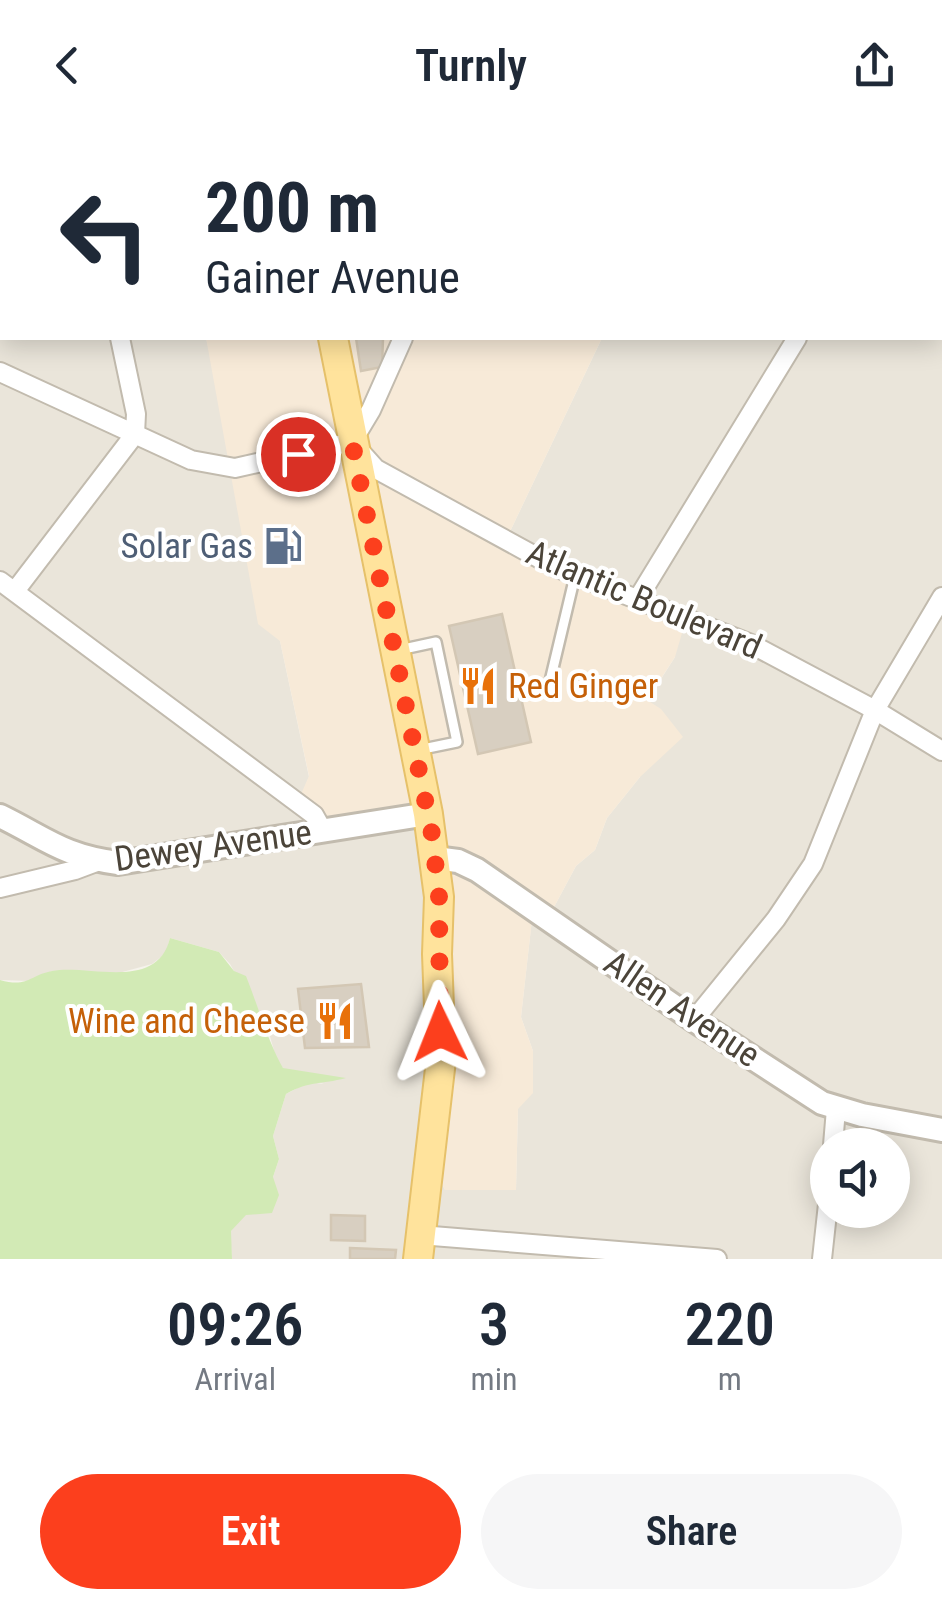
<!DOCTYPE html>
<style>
body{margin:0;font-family:"Roboto Condensed",sans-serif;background:#f6f6f7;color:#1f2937;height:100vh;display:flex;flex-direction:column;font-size:38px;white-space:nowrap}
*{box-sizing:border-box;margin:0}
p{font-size:32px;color:#747a83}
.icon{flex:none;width:55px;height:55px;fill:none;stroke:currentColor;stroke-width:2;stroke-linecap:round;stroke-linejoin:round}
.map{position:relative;height:1129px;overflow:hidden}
.drawer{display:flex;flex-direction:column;background:#fff;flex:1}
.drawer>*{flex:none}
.hud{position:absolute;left:0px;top:0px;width:942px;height:210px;box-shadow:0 5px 25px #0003;background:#fff;color:#1f2937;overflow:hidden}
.controls{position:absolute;left:810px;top:998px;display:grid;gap:20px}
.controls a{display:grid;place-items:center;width:100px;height:100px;border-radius:50%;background:#fff;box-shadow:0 5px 25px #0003;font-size:50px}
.pin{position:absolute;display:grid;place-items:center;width:85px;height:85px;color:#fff;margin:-42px;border:5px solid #fff;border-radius:50%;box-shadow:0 2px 10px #0007}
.me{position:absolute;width:110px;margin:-55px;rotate:358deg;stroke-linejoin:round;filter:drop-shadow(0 0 8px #0008)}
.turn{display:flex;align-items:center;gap:35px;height:210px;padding:0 40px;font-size:45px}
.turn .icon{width:130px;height:130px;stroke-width:2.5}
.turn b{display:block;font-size:70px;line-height:85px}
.eta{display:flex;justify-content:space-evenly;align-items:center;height:170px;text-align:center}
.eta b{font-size:60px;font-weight:600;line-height:70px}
.primary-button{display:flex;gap:20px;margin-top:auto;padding:20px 40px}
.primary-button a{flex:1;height:115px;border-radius:60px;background:#fc3f1d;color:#fff;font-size:40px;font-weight:600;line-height:115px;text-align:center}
.primary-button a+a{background:#f6f6f7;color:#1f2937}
header{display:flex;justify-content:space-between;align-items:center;height:130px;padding:0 40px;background:#fff;font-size:45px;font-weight:600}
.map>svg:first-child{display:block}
.residential{fill:#eae5da;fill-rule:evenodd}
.commercial{fill:#f7ead8}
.green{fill:#d2eab5}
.building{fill:#d8cfc1;stroke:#d3c7b4;stroke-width:2.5}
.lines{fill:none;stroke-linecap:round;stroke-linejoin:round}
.service-casing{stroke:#c2bbae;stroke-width:14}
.minor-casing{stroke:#c2bbae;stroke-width:22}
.tertiary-casing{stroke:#c2bbae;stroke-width:28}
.primary-casing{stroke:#e6c16a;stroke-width:32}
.service{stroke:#fff;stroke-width:9}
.minor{stroke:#fff;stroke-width:18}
.tertiary{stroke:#fff;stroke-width:22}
.primary{stroke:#ffe39c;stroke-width:28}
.route{stroke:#fc3f1d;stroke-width:18;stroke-dasharray:0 32.4}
.labels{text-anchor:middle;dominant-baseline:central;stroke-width:8;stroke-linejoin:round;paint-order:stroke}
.service-label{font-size:35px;fill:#4e5e75;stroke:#fff;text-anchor:end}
.street-label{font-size:35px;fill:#4b4439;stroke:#fff}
.food-label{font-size:35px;fill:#c56008;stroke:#fff;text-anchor:start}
</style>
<header><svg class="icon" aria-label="back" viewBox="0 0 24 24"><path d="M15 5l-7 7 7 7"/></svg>Turnly<svg class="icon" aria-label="share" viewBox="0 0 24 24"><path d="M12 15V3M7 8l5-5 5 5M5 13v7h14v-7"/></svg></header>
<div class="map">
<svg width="942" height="1129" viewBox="0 0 942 1129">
<rect width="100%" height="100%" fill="#f6f3ec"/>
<!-- residential -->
<path class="residential" d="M0 0H162V2H2V208H206L280 511 309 647 299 671 426 683 457 728 438 1046 445 1060 516 1059 518 979 533 921 521 887 534 771 553 779 576 736 595 720 607 688 640 647 647 571 675 527 506 410 602 208H940V2L524 0H942V1129H232L230 1102 273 1047 279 1029 273 1006 286 964 309 952 324 954 283 938 277 931 269 903 230 834 219 822 170 808 166 823 152 834 115 844 52 841 31 851 0 850ZM828 1015H892V1080H828Z"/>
<!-- commercial -->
<path class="commercial" d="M206 208H602L506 410 687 486 675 527 647 570 661 579 683 607 640 647 607 688 595 720 576 736 553 779 548 781 534 772 521 887 533 921V963L518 979 516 1060H445L438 1046 449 743 457 728 441 720 434 687 330 698 298 671 309 646 280 511 258 494Z"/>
<!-- green -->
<path class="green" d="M170 808 219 822 234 841 246 846C258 876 268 912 283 938L346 948C320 955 311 950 286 964L273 1006 279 1029 273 1047 279 1065 272 1083 246 1085 231 1101 232 1129H0V850C28 858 30 845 52 841 89 834 157 862 170 808Z"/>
<!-- building -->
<path class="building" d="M356 208H383L382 237 361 241Z
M502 484 531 612 478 624 449 496Z
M361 854 369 917 305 918 298 859Z
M331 1085 365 1086V1111L331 1110Z
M350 1118 396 1120 395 1129H350Z"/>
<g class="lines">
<!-- service casing -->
<g class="service-casing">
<path id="service" d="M399 520 436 512 457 612 418 620
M550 551 575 446"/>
</g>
<!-- minor casing -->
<g class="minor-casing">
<path id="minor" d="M77 0 78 2
M673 0 677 2
M25 2 38 0
M489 2 490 0
M922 2 923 0
M0 7H2
M0 242 191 330 235 338 352 312
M353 310 371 280 403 208
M359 320 376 339 555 437 751 514 875 580 942 621
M0 451 314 685 323 701
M15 461 135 304 136 284 120 208
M637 470 797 208
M0 758 75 740 99 731
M694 890 776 789 813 734 875 580 942 467
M833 1015 836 979
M420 1105 717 1129
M822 1129 828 1074"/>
</g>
<!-- tertiary casing -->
<g class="tertiary-casing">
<path id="tertiary" d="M0 686C47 709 63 726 118 733L428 684
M435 728 458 731 477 740 694 890 822 973 862 985 942 1000"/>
</g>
<!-- primary casing -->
<g class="primary-casing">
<path id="primary" d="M296 0V2
M333 208 428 684 439 767 437 824 441 930 418 1129"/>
</g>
<!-- service -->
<use href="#service" class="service"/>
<!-- minor -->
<use href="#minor" class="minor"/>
<!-- tertiary -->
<use href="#tertiary" class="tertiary"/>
<!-- primary -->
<use href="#primary" class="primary"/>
</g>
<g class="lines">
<!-- route -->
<path class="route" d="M298 324 352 312 432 704 439 766 440 902"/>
</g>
<!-- icons -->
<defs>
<g id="fuel-bare" transform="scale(3)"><path d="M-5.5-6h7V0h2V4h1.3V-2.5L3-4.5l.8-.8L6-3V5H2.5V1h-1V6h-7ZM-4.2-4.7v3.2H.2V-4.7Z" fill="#5c6f8a" stroke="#fff" stroke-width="2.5" paint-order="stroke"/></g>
<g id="restaurant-bare" transform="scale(3)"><path d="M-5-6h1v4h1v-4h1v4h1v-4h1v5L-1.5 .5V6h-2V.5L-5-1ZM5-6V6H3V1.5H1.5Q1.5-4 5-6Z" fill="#e8710a" stroke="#fff" stroke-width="2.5" paint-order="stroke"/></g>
</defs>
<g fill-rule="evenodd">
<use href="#fuel-bare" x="283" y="416"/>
<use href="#restaurant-bare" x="478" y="556"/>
<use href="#restaurant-bare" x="335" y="891"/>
</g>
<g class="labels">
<!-- service labels -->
<g class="service-label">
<text x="253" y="416">Solar Gas</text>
</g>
<!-- street labels -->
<g class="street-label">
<text transform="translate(644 470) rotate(23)">Atlantic Boulevard</text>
<text transform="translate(213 716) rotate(-8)">Dewey Avenue</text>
<text transform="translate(682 879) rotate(34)">Allen Avenue</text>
</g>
<!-- food labels -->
<g class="food-label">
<text x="508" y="556">Red Ginger</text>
<text x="305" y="891" text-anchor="end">Wine and Cheese</text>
</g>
</g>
</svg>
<div class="controls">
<a><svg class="icon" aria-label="sound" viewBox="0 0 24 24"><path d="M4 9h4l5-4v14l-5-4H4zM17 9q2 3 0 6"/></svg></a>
</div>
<div class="pin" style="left:298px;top:324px;background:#d93025"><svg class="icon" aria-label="arrive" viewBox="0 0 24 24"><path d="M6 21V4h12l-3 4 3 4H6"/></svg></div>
<svg class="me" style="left:440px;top:902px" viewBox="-20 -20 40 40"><path d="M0-17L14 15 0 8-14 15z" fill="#fc3f1d" stroke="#fff" stroke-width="4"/></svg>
<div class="hud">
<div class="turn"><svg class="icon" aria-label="left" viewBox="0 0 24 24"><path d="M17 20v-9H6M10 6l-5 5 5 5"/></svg><div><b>200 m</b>Gainer Avenue</div></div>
</div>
</div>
<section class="drawer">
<div class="eta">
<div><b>09:26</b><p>Arrival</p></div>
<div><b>3</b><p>min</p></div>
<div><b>220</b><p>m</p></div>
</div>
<div class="primary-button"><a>Exit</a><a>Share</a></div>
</section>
